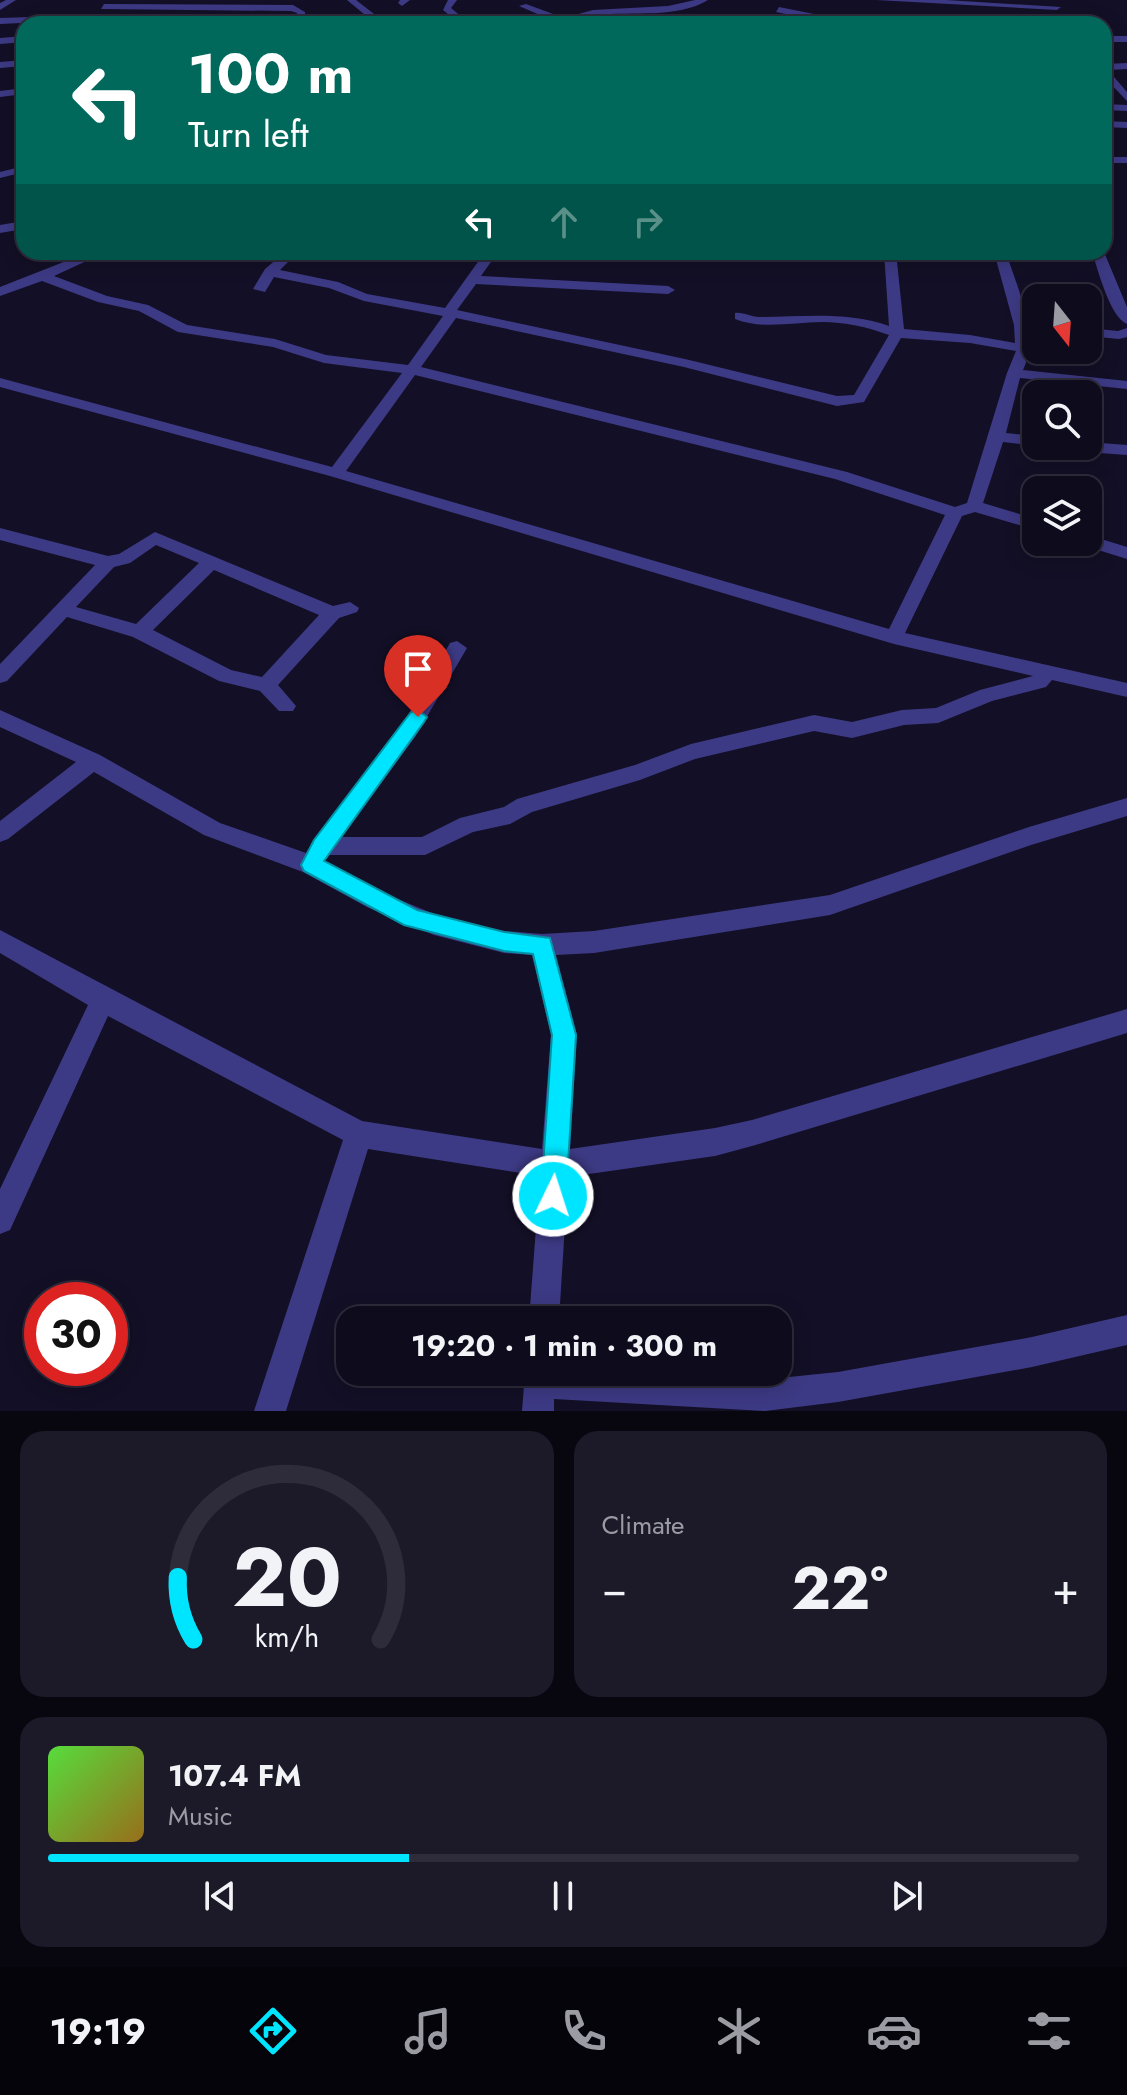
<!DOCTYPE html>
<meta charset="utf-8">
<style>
:root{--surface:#0e0b1c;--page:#1c1929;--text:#f1f3f6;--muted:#9b9ba3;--line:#2e2b3b;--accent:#00e5ff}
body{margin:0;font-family:Jost,sans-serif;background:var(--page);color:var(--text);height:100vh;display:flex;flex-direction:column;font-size:30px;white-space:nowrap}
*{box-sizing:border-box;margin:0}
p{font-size:26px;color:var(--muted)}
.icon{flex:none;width:44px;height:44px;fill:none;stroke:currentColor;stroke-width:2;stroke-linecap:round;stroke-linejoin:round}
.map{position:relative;height:1411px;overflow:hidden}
.panel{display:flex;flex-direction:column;gap:20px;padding:20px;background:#08060f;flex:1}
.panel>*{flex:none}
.top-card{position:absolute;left:16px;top:16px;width:1096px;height:244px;border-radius:24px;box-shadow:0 4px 20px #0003,0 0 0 2px var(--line);background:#00695c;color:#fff;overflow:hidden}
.needle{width:52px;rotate:163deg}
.controls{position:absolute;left:1022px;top:284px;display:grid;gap:16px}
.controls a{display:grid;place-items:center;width:80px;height:80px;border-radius:16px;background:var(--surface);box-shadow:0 4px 20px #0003,0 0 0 2px var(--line);font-size:40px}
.speed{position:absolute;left:24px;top:1282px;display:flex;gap:16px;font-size:40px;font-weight:700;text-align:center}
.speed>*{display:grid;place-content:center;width:104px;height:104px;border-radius:50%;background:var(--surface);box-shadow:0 4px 20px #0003,0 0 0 2px var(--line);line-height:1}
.speed .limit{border:12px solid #d22;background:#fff;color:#111}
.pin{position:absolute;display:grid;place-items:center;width:68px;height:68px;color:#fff;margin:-82px -34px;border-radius:50% 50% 50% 0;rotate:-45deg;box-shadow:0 0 8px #0007}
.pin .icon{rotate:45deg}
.me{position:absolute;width:88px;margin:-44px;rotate:4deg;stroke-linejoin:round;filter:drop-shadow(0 0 6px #0008)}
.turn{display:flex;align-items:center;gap:28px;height:168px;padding:0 40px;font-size:36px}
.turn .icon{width:104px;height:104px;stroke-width:2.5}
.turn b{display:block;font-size:56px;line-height:68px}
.lanes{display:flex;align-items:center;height:76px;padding:0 40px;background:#0003;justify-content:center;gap:40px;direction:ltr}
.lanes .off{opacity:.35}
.big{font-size:60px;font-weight:700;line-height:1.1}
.panel .card{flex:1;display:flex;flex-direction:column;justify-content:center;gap:12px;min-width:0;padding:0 28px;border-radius:24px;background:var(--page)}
.panel .dial{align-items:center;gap:0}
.dial svg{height:208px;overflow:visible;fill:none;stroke:var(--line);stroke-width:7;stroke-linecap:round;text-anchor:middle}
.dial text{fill:var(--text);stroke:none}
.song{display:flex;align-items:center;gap:24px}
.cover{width:96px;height:96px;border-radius:12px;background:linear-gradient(135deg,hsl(110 70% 55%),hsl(40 70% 35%))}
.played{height:8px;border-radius:4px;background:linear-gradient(90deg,var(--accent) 35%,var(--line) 35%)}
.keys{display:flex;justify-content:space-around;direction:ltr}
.heat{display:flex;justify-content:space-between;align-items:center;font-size:44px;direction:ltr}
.panel .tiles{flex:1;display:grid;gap:20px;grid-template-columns:1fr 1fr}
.card:last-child{grid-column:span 2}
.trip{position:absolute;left:336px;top:1306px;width:456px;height:80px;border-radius:24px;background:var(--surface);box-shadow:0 4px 20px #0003,0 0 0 2px var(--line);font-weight:700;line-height:80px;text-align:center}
.tabs{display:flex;height:128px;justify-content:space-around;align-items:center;background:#06040b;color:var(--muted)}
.tabs .icon{width:56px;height:56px}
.tabs .on{color:var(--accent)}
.tabs b{font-size:36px;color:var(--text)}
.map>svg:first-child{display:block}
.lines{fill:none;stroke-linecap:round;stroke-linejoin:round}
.minor{fill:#3d3a85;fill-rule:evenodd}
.route{fill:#00e5ff;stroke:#0095a6;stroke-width:2}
</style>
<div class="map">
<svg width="1127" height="1411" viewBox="0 0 1127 1411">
<rect width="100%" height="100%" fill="#130f26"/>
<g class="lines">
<path class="minor" d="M6 0H16L0 10V3Z
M347 0H356L387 24H376Z
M400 0H410L402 6 398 3Z
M448 0H457L451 8 470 24H460L443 10Z
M695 0H708C677 19 632 11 596 15 581 17 569 24 553 24L556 22 519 6 526 4 564 18 593 10 668 6Z
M876 0H946L1061 7 1057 10Z
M104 4 293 5 305 12 306 24H296L297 13 291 11 101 9Z
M779 7 819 15 908 24 819 21 776 12Z
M61 16 64 21 0 24V18Z
M24 36V42L0 44V38Z
M1104 36H1127V42H1104Z
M24 60V66L0 68V62Z
M1127 63V69L1108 70 1127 92V101L1104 77V64Z
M24 88V94L0 97V91Z
M1104 104 1127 105V111L1104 110Z
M1104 121 1127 122V128L1104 127Z
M1104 157H1127V163H1104Z
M24 166V172L0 178V172Z
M24 221V229L0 233V225Z
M89 252H106L54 276 107 296 148 305 187 325 275 339 326 355 408 365 443 316 364 301 329 288 274 277 265 292 253 289 265 269 285 252H298L280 270 338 282 367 294 445 308 480 259 455 252H498L481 276 668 286 675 290 668 294 476 284 457 310 685 359 837 396 854 395 889 335C867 327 845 322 822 322 793 322 763 330 735 319V313C744 312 750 317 759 317 804 317 846 311 889 326L884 252H896L904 329 970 335 1015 343 1014 325 994 252H1006C1017 288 1040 334 1023 370L1127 381V389L1020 378 1006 433 1036 436V446L1003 442 983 503 1036 519V530L975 512 962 516 905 633 1127 683V697L1052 680 1046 687 992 701 938 723 904 725 852 738 814 731 695 759 640 780 532 812 510 824 473 832 425 855H327L324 861 383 893 444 918 504 931 542 934 594 931 830 895 1029 827 1127 798V816L1031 845 830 915 594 953 556 955 577 1035 570 1149 715 1128 752 1120 1127 1009V1033L752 1146 715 1156 568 1177 559 1320H529L540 1176 368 1149 286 1411H254L343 1140 108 1016 10 1230 0 1234V1189L88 1005 0 953V930L362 1121 542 1149 551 1035 532 955 504 953 434 935 367 907 303 872 204 835 94 772 8 839 0 842V821L76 762 0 727V710L100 755 220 823 306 853 401 727 450 643 457 641 467 648 415 737 341 837H422L460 818 504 807 517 799 635 765 691 744 814 715 852 722 902 710 936 708 980 690 1033 676 894 644 330 476 0 387V378L332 467 402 373 324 363 273 347 178 332 139 311 98 302 42 281 0 296V287ZM456 318 684 367 837 406 864 402 901 338 970 343 1016 351 1007 373 967 503 955 507 847 472 421 367ZM415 375 835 479 945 515 889 629 346 471Z
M1092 252H1104L1127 307V324C1110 317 1098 270 1092 252Z
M1088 328 1118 331 1127 328V337L1119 339 1088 336Z
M1088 442 1127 445V455L1072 451 1064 446H1088Z
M0 528 108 556 119 554 155 532 333 606 350 602 359 608 357 612 339 618 278 685 296 706 293 711H279L260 691 219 681 133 637 67 617 7 681 0 683V664L95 565 0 540ZM156 545 199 563 136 624 76 607 114 567 130 563ZM214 570 319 615 262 677 231 670 153 630Z
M1088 535 1127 547V559L1082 545 1080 542H1088Z
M1127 1315V1345L1032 1367 838 1402 765 1411 554 1399V1411H522L525 1372H615L760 1380 838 1372 1032 1337Z"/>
</g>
<path class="route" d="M418 710 427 717 424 722 324 861 417 910 504 932 550 938 576 1035 566 1196 562 1205 553 1208 544 1205 541 1196 552 1035 533 954 504 951 404 925 304 871 301 865 314 840 411 712Z"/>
</svg>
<div class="controls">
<a><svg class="needle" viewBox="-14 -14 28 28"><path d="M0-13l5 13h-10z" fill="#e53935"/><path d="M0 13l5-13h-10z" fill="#9b9ba3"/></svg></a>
<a><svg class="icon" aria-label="search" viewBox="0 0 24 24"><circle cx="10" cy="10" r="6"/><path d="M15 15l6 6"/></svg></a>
<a><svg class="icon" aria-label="layers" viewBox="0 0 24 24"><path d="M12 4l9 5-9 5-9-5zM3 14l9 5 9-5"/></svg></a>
</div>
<div class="speed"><div class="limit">30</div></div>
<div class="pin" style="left:418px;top:717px;background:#d93025"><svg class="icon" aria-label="arrive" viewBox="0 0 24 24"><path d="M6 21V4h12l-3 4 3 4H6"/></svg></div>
<svg class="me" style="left:553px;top:1196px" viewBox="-20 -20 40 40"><circle r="17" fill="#00e5ff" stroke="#fff" stroke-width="3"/><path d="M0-11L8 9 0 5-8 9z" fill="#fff"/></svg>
<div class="trip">19:20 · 1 min · 300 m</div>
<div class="top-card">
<div class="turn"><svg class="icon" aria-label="left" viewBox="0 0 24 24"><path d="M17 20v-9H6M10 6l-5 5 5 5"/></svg><div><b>100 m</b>Turn left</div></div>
<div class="lanes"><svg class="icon" aria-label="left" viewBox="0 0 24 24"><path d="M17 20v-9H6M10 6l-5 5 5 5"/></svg><svg class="icon off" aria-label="ahead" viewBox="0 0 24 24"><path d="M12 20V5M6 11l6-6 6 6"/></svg><svg class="icon off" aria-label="right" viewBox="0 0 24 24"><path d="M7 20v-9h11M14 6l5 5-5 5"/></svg></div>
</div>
</div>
<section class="panel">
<div class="tiles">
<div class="card dial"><svg viewBox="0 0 100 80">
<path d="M14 69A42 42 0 1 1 86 69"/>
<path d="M14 69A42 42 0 0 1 8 45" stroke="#00e5ff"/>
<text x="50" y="56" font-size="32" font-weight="700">20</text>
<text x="50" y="72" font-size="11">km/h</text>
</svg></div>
<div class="card"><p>Climate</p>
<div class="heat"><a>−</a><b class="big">22°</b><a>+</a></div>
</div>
<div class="card">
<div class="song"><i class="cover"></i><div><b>107.4 FM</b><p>Music</p></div></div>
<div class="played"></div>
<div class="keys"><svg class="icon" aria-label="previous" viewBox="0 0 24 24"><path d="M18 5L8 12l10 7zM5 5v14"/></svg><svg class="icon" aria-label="pause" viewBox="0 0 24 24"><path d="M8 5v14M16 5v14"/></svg><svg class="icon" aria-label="next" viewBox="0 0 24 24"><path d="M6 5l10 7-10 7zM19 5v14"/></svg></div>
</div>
</div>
</section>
<nav class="tabs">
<b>19:19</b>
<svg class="icon on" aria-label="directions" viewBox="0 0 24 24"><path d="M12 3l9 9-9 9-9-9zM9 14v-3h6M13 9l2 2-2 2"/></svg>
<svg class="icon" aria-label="music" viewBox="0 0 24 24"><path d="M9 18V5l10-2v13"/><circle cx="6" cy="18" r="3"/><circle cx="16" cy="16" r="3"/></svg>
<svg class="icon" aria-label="phone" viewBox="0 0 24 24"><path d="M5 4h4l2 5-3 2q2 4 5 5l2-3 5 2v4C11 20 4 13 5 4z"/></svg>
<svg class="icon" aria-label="climate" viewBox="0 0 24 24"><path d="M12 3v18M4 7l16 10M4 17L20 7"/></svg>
<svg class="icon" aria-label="car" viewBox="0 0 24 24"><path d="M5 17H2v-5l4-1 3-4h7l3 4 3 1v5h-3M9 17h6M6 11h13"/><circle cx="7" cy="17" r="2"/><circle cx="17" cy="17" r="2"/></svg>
<svg class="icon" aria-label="filters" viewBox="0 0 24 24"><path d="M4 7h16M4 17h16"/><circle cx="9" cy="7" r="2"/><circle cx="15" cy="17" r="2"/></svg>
</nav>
